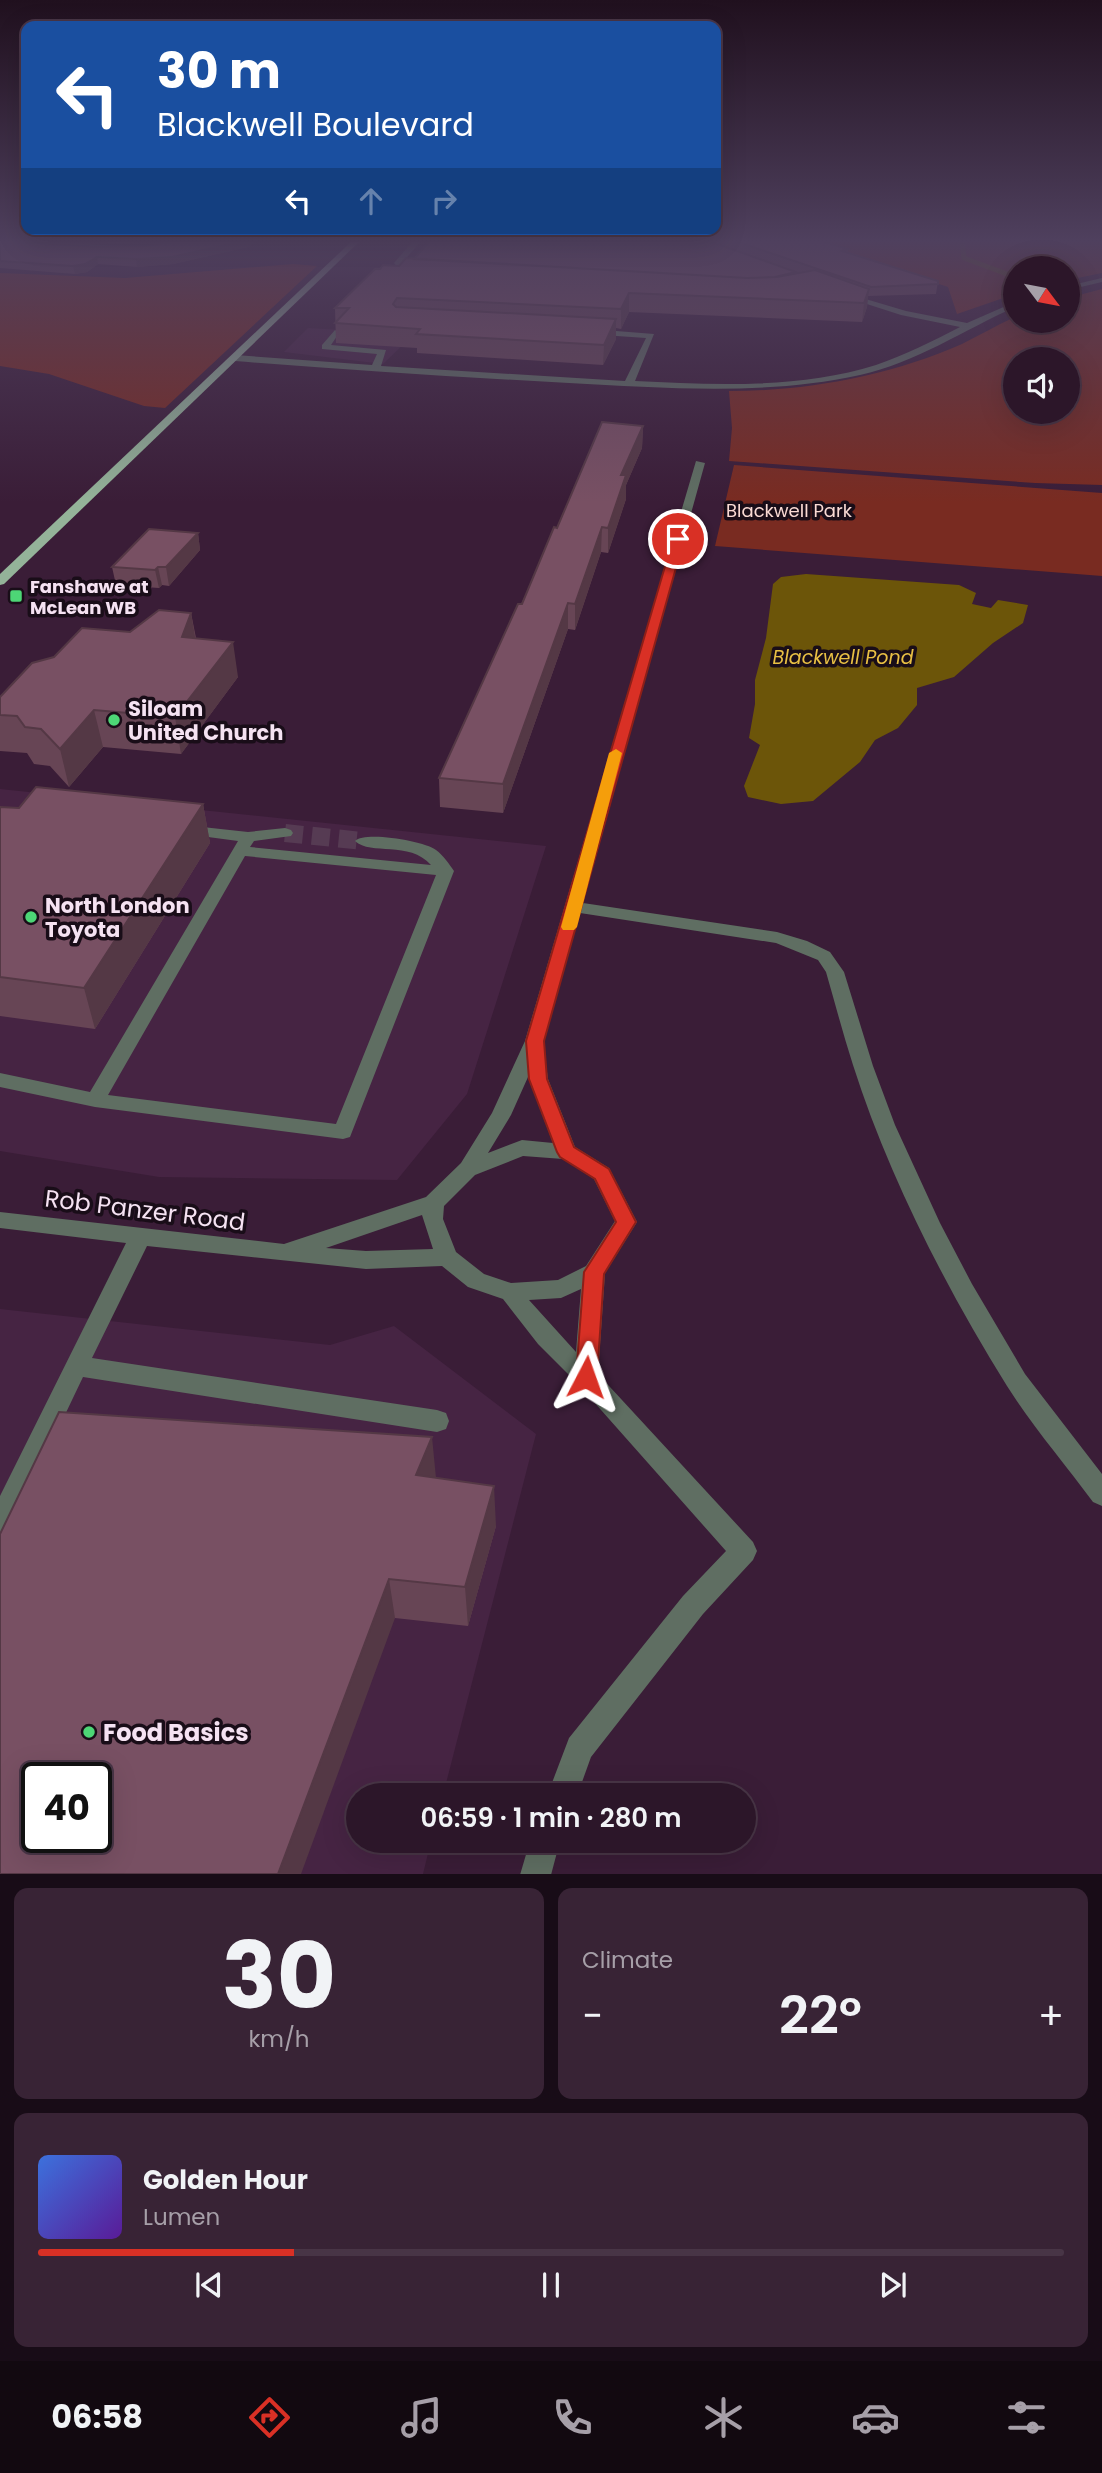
<!DOCTYPE html>
<meta charset="utf-8">
<style>
:root{--surface:#2c1629;--page:#382335;--text:#f1f3f6;--muted:#a69fa8;--line:#483546;--accent:#d93025}
body{margin:0;font-family:Poppins,sans-serif;background:var(--page);color:var(--text);height:100vh;display:flex;flex-direction:column;font-size:26px;white-space:nowrap}
*{box-sizing:border-box;margin:0}
p{font-size:23px;color:var(--muted)}
.icon{flex:none;width:38px;height:38px;fill:none;stroke:currentColor;stroke-width:2;stroke-linecap:round;stroke-linejoin:round}
.map{position:relative;height:1874px;overflow:hidden}
.panel{display:flex;flex-direction:column;gap:14px;padding:14px;background:#180c17;flex:1}
.panel>*{flex:none}
.banner{position:absolute;left:21px;top:21px;width:700px;height:214px;border-radius:14px;box-shadow:0 7px 28px #0002,0 0 0 2px var(--line);background:#1a4fa0;color:#fff;overflow:hidden}
.needle{width:46px;rotate:122deg}
.controls{position:absolute;left:1003px;top:256px;display:grid;gap:14px}
.controls a{display:grid;place-items:center;width:77px;height:77px;border-radius:50%;background:var(--surface);box-shadow:0 7px 28px #0002,0 0 0 2px var(--line);font-size:35px}
.speed{position:absolute;left:21px;top:1762px;display:flex;gap:14px;font-size:35px;font-weight:700;text-align:center}
.speed>*{display:grid;place-content:center;width:91px;height:91px;border-radius:50%;background:var(--surface);box-shadow:0 7px 28px #0002,0 0 0 2px var(--line);line-height:1}
.speed .limit{border:4px solid #111;border-radius:10px;background:#fff;color:#111}
.pin{position:absolute;display:grid;place-items:center;width:60px;height:60px;color:#fff;margin:-30px;border:4px solid #fff;border-radius:50%;box-shadow:0 2px 7px #0007}
.me{position:absolute;width:77px;margin:-38px;rotate:4deg;stroke-linejoin:round;filter:drop-shadow(0 0 5px #0008)}
.turn{display:flex;align-items:center;gap:24px;height:147px;padding:0 21px;font-size:32px}
.turn .icon{width:91px;height:91px;stroke-width:2.5}
.turn b{display:block;font-size:49px;line-height:60px}
.lanes{display:flex;align-items:center;height:66px;padding:0 21px;background:#0003;justify-content:center;gap:35px;direction:ltr}
.lanes .off{opacity:.35}
.big{font-size:52px;font-weight:600;line-height:1.1}
.panel .widget{flex:1;display:flex;flex-direction:column;justify-content:center;gap:10px;min-width:0;padding:0 24px;border-radius:14px;background:var(--page)}
.panel .dial{align-items:center;gap:0}
.dial b{font-size:91px;line-height:1}
.song{display:flex;align-items:center;gap:21px}
.cover{width:84px;height:84px;border-radius:10px;background:linear-gradient(135deg,hsl(220 70% 55%),hsl(270 70% 35%))}
.played{height:7px;border-radius:4px;background:linear-gradient(90deg,var(--accent) 25%,var(--line) 25%)}
.keys{display:flex;justify-content:space-around;direction:ltr}
.heat{display:flex;justify-content:space-between;align-items:center;font-size:38px;direction:ltr}
.panel .tiles{flex:1;display:grid;gap:14px;grid-template-columns:1fr 1fr}
.widget:last-child{grid-column:span 2}
.trip{position:absolute;left:346px;top:1783px;width:410px;height:70px;border-radius:35px;background:var(--surface);box-shadow:0 7px 28px #0002,0 0 0 2px var(--line);font-weight:600;line-height:70px;text-align:center}
.tab-bar{display:flex;height:112px;justify-content:space-around;align-items:center;background:#120910;color:var(--muted)}
.tab-bar .icon{width:49px;height:49px}
.tab-bar .current{color:var(--accent)}
.tab-bar b{font-size:32px;color:var(--text)}
.map>svg:first-child{display:block}
.built{fill:#462443;fill-rule:evenodd}
.green{fill:#792b21;fill-rule:evenodd}
.water{fill:#6c5509}
.lines{fill:none;stroke-linecap:round;stroke-linejoin:round}
.stream{stroke:#6c5509;stroke-width:5}
.minor-tunnel{stroke:#563b53;stroke-width:18;stroke-dasharray:18 9;stroke-linecap:butt}
.minor{fill:#5f6e62;fill-rule:evenodd}
.major{fill:#94b399;fill-rule:evenodd}
.wall{fill:#674555;fill-rule:evenodd}
.shaded-wall{fill:#543845}
.building{fill:#785063;stroke:#543845;stroke-width:2;fill-rule:evenodd}
.route{fill:#d93025;stroke:#8d1f18;stroke-width:2}
.slow{fill:#f59e0b}
.poi-dot{fill:#4dd676;stroke:#190d18;stroke-width:2.5}
.labels{text-anchor:middle;dominant-baseline:central;stroke-width:7;stroke-linejoin:round;paint-order:stroke}
.far-park-label{font-size:18px;fill:#fadad4;stroke:#190d18}
.far-poi-label{font-size:18px;font-weight:bold;fill:#f5e2f2;stroke:#190d18;text-anchor:start}
.far-water-label{font-size:19px;font-style:italic;fill:#e9c044;stroke:#190d18}
.poi-label{font-size:21px;font-weight:bold;fill:#f5e2f2;stroke:#190d18;text-anchor:start}
.near-street-label{font-size:24px;fill:#f5e2f2;stroke:#190d18}
.near-poi-label{font-size:24px;font-weight:bold;fill:#f5e2f2;stroke:#190d18;text-anchor:start}
</style>
<div class="map">
<svg width="1102" height="1875" viewBox="0 0 1102 1875">
<rect width="100%" height="100%" fill="#3a1d37"/>
<path class="built" d="M308 328 414 334 383 364 284 352Z
M0 789 546 846 467 1094 397 1180 159 1177 0 1151Z
M0 1309 330 1345 394 1326 536 1434 443 1795 359 1796V1841H431L423 1874 0 1875ZM37 1778H96V1838H37Z"/>
<path class="green" d="M807 240H1102V273L1068 280V268H1015V294L957 314 948 287Z
M293 264 317 266 165 408 144 406 49 374 0 366V273L125 278Z
M1102 289V485L1035 483 729 461 732 428 729 391C808 391 889 376 962 344 980 335 997 325 1015 317V320H1068V298ZM1015 359H1068V411H1015Z
M734 465 1102 493V576L715 546Z"/>
<path class="water" d="M806 574 959 585 976 593 972 604 991 608 998 600 1028 605 1023 623 993 643 954 677 917 688V705L898 728 875 740 860 762 813 801 781 804 748 797 744 786 760 745 749 738 755 704V680L766 638 773 584 781 577Z"/>
<g class="lines">
<path class="stream" d="M962 240 964 258 1015 277"/>
<path class="minor-tunnel" d="M285 833 363 841"/>
<path class="minor" d="M414 240H422L402 263 406 267 423 272 420 276 400 271 394 263Z
M62 243 125 246 129 248 125 250 59 247Z
M1102 278V282L1068 290V286Z
M842 292 906 311 967 323 1015 302V307C964 330 915 363 860 375 764 396 666 388 569 383 457 377 346 370 235 361L230 358 235 355 372 365 377 354 322 349V345L335 330 339 333 331 345 386 350 381 366 625 381 646 338 588 334 591 329 654 334 635 381C714 385 800 389 876 365 905 355 933 341 960 327L901 315 842 296Z
M696 461 705 463 583 903 777 932 807 941 830 952 844 972 873 1066 895 1125 940 1223 972 1284 1025 1374 1102 1474V1506L1093 1502C1065 1464 1033 1427 1007 1386 946 1288 888 1175 853 1065 843 1034 835 1003 826 972L818 960 776 943 580 913 543 1043 548 1079 575 1147 609 1168 637 1222 605 1273 598 1374 753 1542 757 1551 753 1560 703 1614 591 1757 577 1796H547L569 1738 683 1596 726 1551 578 1384 538 1344 503 1299 468 1287 442 1266 366 1269 147 1246 92 1358 437 1410 446 1413 449 1421 446 1429 437 1432 83 1377 9 1532 0 1535V1496L126 1243 0 1228V1212L284 1244 426 1197 461 1163 492 1113 525 1041ZM528 1077 553 1143 522 1140 488 1153 511 1115ZM523 1156 563 1159 594 1179 615 1221 586 1266 558 1280 511 1283 484 1274 456 1252 443 1219 444 1206 475 1175ZM422 1215 433 1249 366 1251 326 1248ZM581 1289 576 1352 529 1300 561 1298Z
M184 825 248 832 285 828 291 830 293 833 291 836 254 841 250 847 431 865C409 840 371 856 355 841 365 831 424 841 436 850 443 855 449 864 454 871L350 1137 343 1139 95 1107 0 1087V1073L90 1092 238 841 178 833 176 830ZM245 856 436 875 336 1124 108 1095Z
M530 1841H560L551 1875H520Z"/>
<path class="major" d="M353 240H361L4 584 0 585V574Z"/>
</g>
<path class="wall" d="M0 240 94 247 147 246 169 242 173 240H257L248 247 173 264 137 267 98 264 87 272 75 274 0 268Z
M52 240H159L121 243Z
M431 240H818L848 249V252L938 281 936 294 868 296 867 307 862 322 629 312 621 329 616 328V339L603 365 417 353V348L336 343 335 308 380 269 399 266 414 259ZM710 242 800 273H796Z
M643 426 642 448 626 485V499L608 553 601 552 575 630 568 629 503 813 440 807 439 778 557 528Z
M198 533 200 550 169 586 162 585 159 588 116 585 112 567Z
M191 613 196 638 238 677 181 754 103 747 69 787 50 766 34 764 27 753 0 751V697L54 657Z
M203 804 210 843 95 1029 0 1016V807L19 808Z
M436 1478 496 1526 468 1626 395 1618 0 1874Z"/>
<path class="shaded-wall" d="M120 240H159L121 243Z
M247 240H257L248 247 173 264 137 267 136 259Z
M97 257 98 264 87 272 75 274 73 266Z
M869 289 867 307 862 322 864 303Z
M629 293V312L621 329V309Z
M616 319V339L603 365 604 345Z
M643 426 642 448 626 485V499L608 553V528L621 475Z
M602 527 601 552 575 630V604Z
M198 533 200 550 169 586 166 567Z
M158 567 162 585 159 588 155 570Z
M568 603V629L503 813V784Z
M191 613 197 648 182 637Z
M233 642 238 677 181 754 175 717Z
M94 710 103 747 69 787 60 749Z
M203 804 210 843 95 1029 84 988Z
M432 1437 436 1478 416 1475Z
M494 1486 496 1526 468 1626 465 1587Z
M389 1579 395 1618 301 1874H278Z"/>
<path class="building" d="M0 240 94 247 147 246 169 242 173 240H247L172 257 136 259 97 257 85 264 73 266 0 261Z
M431 240H706L796 272 775 277 747 278 414 259Z
M732 240H818L848 249 842 251 938 281V284L871 287Z
M406 258 747 278 777 277 815 270 869 289 864 303 629 293 621 309 397 298 393 304 396 307 616 319 604 345 416 334 420 329 335 323 349 308H335L375 269H380L383 265 399 266Z
M602 422 643 426 621 475H626L608 528 602 527 575 604 568 603 503 784 439 778 518 604H522L554 527 557 528Z
M149 529 198 533 166 567H158L155 570 112 567Z
M159 610 191 613 182 637 233 642 175 717 94 710 60 749 41 729 25 727 17 716 0 715V697L32 663 54 657 82 628 130 632Z
M36 787 203 804 84 988 0 977V807L19 808Z
M59 1412 432 1437 416 1475 494 1486 465 1587 389 1579 278 1874H0V1534ZM37 1778H96V1838H37Z"/>
<linearGradient id="sky" x2="0" y2="1"><stop stop-color="#20101e"/><stop offset="0.48" stop-color="#4f405e"/><stop offset="1" stop-color="#4f405e" stop-opacity="0"/></linearGradient>
<rect width="1102" height="502" fill="url(#sky)"/>
<path class="route" d="M678 535 684 539 544 1041 547 1079 574 1147 609 1169 636 1222 604 1274 597 1377 594 1384 586 1386 579 1384 576 1377 584 1272 616 1222 595 1179 560 1157 557 1152 529 1079 526 1041 673 539Z"/>
<path class="slow" d="M616 749 622 753 577 927 574 930H563L561 927 609 753Z"/>
<g class="poi-dot">
<rect x="9" y="589" width="14" height="14" rx="3.5"/>
<circle cx="114" cy="720" r="7"/>
<circle cx="31" cy="917" r="7"/>
<circle cx="89" cy="1732" r="7"/>
</g>
<g class="labels">
<g class="far-park-label">
<text x="789" y="510">Blackwell Park</text>
</g>
<g class="far-poi-label">
<text x="30" y="586">Fanshawe at<tspan x="30" dy="21">McLean WB</tspan></text>
</g>
<g class="far-water-label">
<text x="843" y="657">Blackwell Pond</text>
</g>
<g class="poi-label">
<text x="128" y="708">Siloam<tspan x="128" dy="24">United Church</tspan></text>
<text x="45" y="905">North London<tspan x="45" dy="24">Toyota</tspan></text>
</g>
<g class="near-street-label">
<text transform="translate(145 1210) rotate(7)">Rob Panzer Road</text>
</g>
<g class="near-poi-label">
<text x="103" y="1732">Food Basics</text>
</g>
</g>
</svg>
<div class="controls">
<a><svg class="needle" viewBox="-14 -14 28 28"><path d="M0-13l5 13h-10z" fill="#e53935"/><path d="M0 13l5-13h-10z" fill="#a69fa8"/></svg></a>
<a><svg class="icon" aria-label="sound" viewBox="0 0 24 24"><path d="M4 9h4l5-4v14l-5-4H4zM17 9q2 3 0 6"/></svg></a>
</div>
<div class="speed"><div class="limit">40</div></div>
<div class="pin" style="left:678px;top:539px;background:#d93025"><svg class="icon" aria-label="arrive" viewBox="0 0 24 24"><path d="M6 21V4h12l-3 4 3 4H6"/></svg></div>
<svg class="me" style="left:586px;top:1377px" viewBox="-20 -20 40 40"><path d="M0-17L14 15 0 8-14 15z" fill="#d93025" stroke="#fff" stroke-width="4"/></svg>
<div class="trip">06:59 · 1 min · 280 m</div>
<div class="banner">
<div class="turn"><svg class="icon" aria-label="left" viewBox="0 0 24 24"><path d="M17 20v-9H6M10 6l-5 5 5 5"/></svg><div><b>30 m</b>Blackwell Boulevard</div></div>
<div class="lanes"><svg class="icon" aria-label="left" viewBox="0 0 24 24"><path d="M17 20v-9H6M10 6l-5 5 5 5"/></svg><svg class="icon off" aria-label="ahead" viewBox="0 0 24 24"><path d="M12 20V5M6 11l6-6 6 6"/></svg><svg class="icon off" aria-label="right" viewBox="0 0 24 24"><path d="M7 20v-9h11M14 6l5 5-5 5"/></svg></div>
</div>
</div>
<section class="panel">
<div class="tiles">
<div class="widget dial"><b>30</b><p>km/h</p></div>
<div class="widget"><p>Climate</p>
<div class="heat"><a>−</a><b class="big">22°</b><a>+</a></div>
</div>
<div class="widget">
<div class="song"><i class="cover"></i><div><b>Golden Hour</b><p>Lumen</p></div></div>
<div class="played"></div>
<div class="keys"><svg class="icon" aria-label="previous" viewBox="0 0 24 24"><path d="M18 5L8 12l10 7zM5 5v14"/></svg><svg class="icon" aria-label="pause" viewBox="0 0 24 24"><path d="M8 5v14M16 5v14"/></svg><svg class="icon" aria-label="next" viewBox="0 0 24 24"><path d="M6 5l10 7-10 7zM19 5v14"/></svg></div>
</div>
</div>
</section>
<nav class="tab-bar">
<b>06:58</b>
<svg class="icon current" aria-label="directions" viewBox="0 0 24 24"><path d="M12 3l9 9-9 9-9-9zM9 14v-3h6M13 9l2 2-2 2"/></svg>
<svg class="icon" aria-label="music" viewBox="0 0 24 24"><path d="M9 18V5l10-2v13"/><circle cx="6" cy="18" r="3"/><circle cx="16" cy="16" r="3"/></svg>
<svg class="icon" aria-label="phone" viewBox="0 0 24 24"><path d="M5 4h4l2 5-3 2q2 4 5 5l2-3 5 2v4C11 20 4 13 5 4z"/></svg>
<svg class="icon" aria-label="climate" viewBox="0 0 24 24"><path d="M12 3v18M4 7l16 10M4 17L20 7"/></svg>
<svg class="icon" aria-label="car" viewBox="0 0 24 24"><path d="M5 17H2v-5l4-1 3-4h7l3 4 3 1v5h-3M9 17h6M6 11h13"/><circle cx="7" cy="17" r="2"/><circle cx="17" cy="17" r="2"/></svg>
<svg class="icon" aria-label="filters" viewBox="0 0 24 24"><path d="M4 7h16M4 17h16"/><circle cx="9" cy="7" r="2"/><circle cx="15" cy="17" r="2"/></svg>
</nav>
